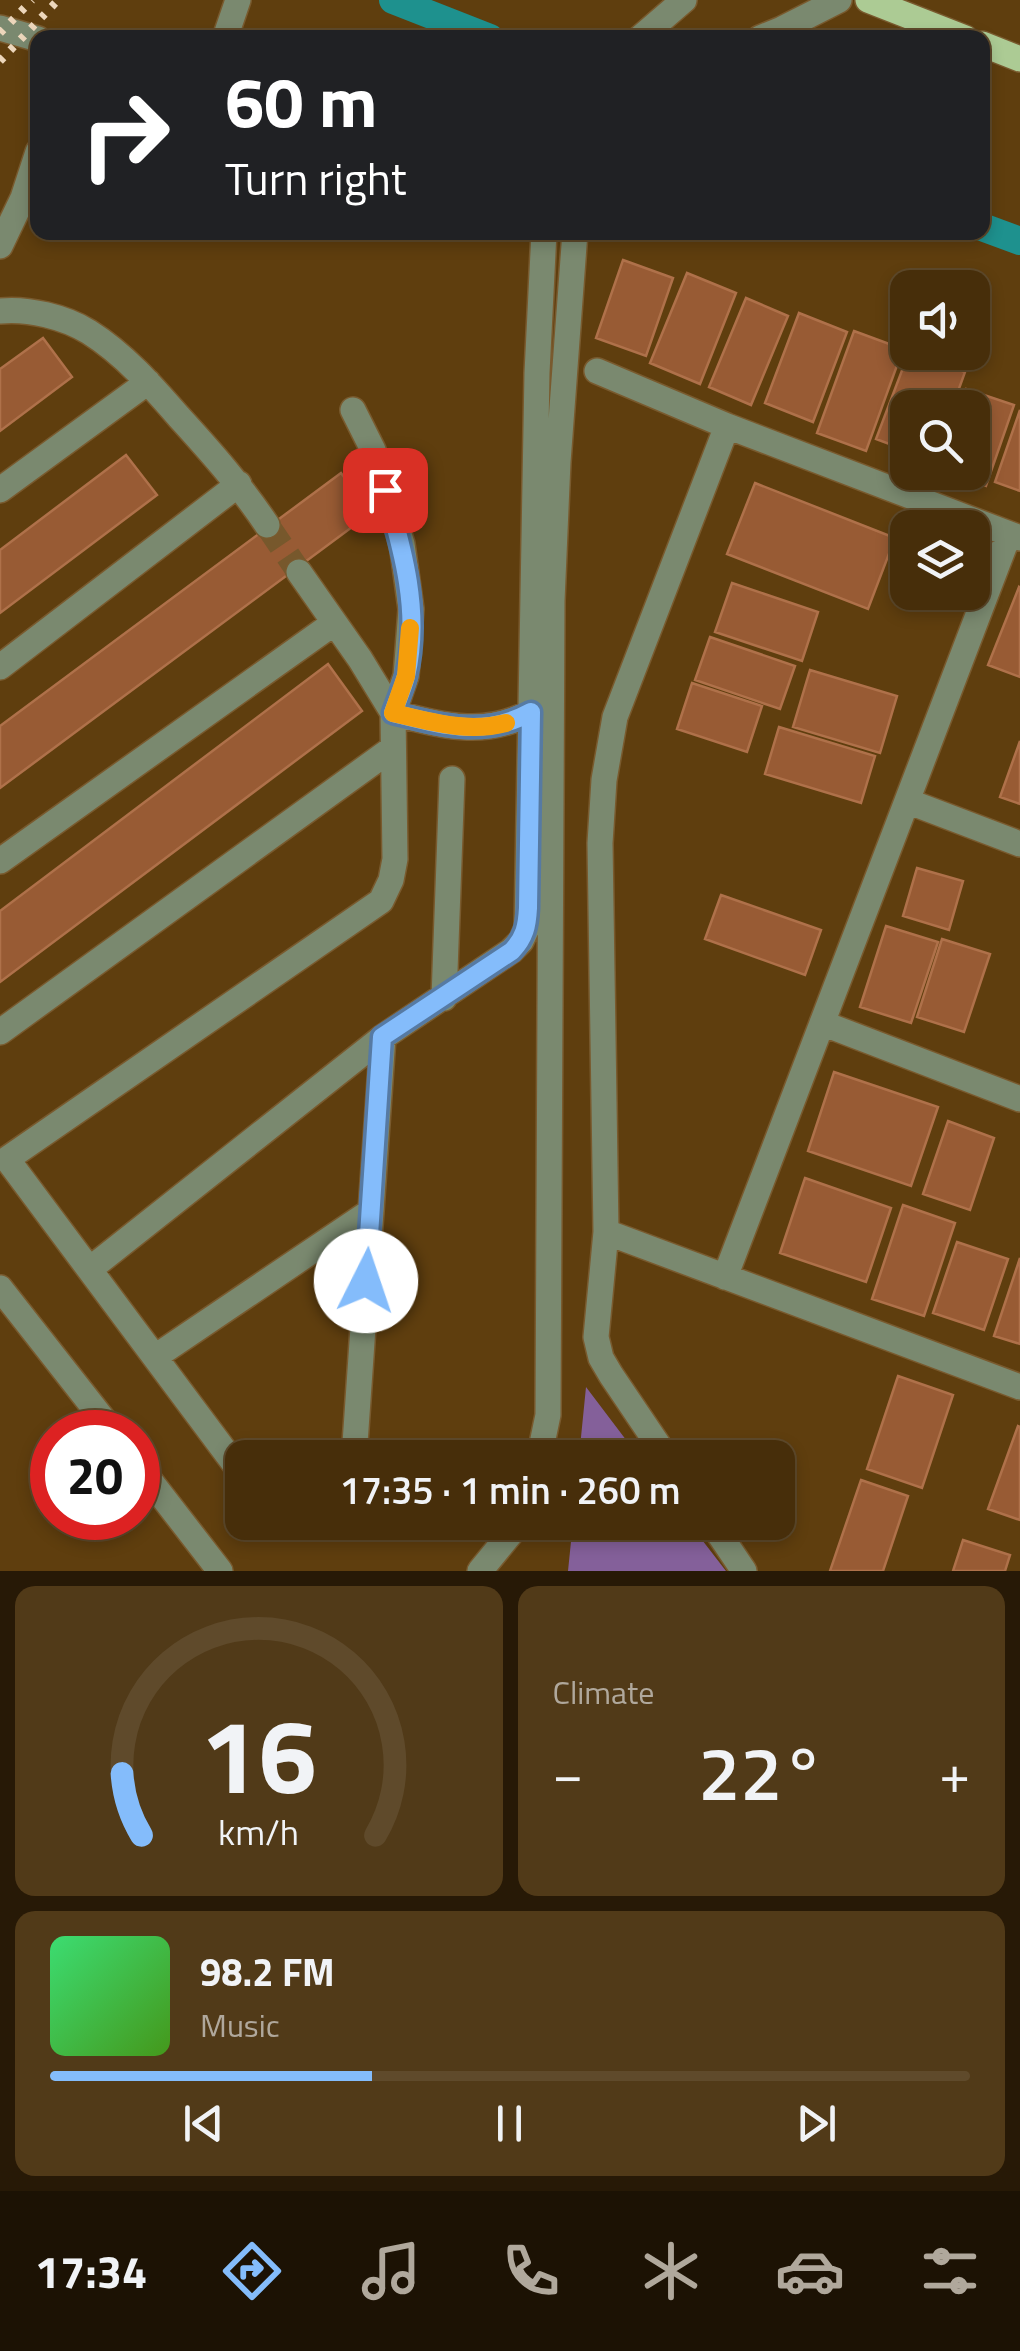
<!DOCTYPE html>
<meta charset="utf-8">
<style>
:root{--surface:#472e0a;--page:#513a18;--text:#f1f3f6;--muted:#b0a89c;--line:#5f4a2b;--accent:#84bcfb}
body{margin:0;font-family:"Titillium Web",sans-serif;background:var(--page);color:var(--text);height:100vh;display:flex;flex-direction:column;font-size:38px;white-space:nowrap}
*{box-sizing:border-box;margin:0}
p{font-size:32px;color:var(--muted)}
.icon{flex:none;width:55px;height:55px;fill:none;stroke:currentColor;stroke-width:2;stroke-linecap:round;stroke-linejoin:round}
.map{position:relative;height:1571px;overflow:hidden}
.panel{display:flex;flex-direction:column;gap:15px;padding:15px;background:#271906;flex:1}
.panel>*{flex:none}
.hud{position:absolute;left:30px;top:30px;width:960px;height:210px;border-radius:20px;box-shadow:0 5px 15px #0003,0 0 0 2px var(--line);background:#202124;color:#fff;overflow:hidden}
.controls{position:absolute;left:890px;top:270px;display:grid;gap:20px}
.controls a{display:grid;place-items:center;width:100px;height:100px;border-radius:20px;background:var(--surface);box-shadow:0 5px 15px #0003,0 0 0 2px var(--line);font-size:50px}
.speed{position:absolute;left:30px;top:1410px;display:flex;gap:20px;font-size:50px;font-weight:700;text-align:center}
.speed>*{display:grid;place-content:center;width:130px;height:130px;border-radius:50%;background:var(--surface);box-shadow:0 5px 15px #0003,0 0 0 2px var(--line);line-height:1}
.speed .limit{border:15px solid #d22;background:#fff;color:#111}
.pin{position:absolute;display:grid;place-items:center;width:85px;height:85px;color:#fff;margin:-42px;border-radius:20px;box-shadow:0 5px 15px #0006}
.me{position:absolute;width:110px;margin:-55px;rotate:4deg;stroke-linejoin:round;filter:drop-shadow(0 0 8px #0008)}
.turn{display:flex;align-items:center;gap:35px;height:210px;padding:0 30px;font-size:45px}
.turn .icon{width:130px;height:130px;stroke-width:2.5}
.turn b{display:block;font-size:70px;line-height:85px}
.big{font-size:75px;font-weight:600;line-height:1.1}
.panel .tile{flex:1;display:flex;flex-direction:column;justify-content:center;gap:15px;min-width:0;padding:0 35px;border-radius:20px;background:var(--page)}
.panel .dial{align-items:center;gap:0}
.dial svg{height:260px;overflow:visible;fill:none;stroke:var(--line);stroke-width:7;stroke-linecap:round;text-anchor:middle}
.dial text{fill:var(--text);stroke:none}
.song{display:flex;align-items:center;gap:30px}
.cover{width:120px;height:120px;border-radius:15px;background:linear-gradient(135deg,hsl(140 70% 55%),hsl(100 70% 35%))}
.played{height:10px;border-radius:5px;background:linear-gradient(90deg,var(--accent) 35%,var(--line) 35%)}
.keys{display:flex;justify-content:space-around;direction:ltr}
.heat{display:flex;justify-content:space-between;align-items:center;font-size:55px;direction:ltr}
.panel .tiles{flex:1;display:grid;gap:15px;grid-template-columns:1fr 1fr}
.tile:last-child{grid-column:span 2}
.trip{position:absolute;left:225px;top:1440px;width:570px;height:100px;border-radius:20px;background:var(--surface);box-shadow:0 5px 15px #0003,0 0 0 2px var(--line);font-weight:600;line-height:100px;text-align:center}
.dock{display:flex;height:160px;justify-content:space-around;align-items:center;background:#1c1204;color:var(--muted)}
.dock .icon{width:70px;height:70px}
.dock .current{color:var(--accent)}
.dock b{font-size:45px;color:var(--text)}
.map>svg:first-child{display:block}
.forest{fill:#84609a}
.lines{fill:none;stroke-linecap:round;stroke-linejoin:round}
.canal{stroke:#1e918e;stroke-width:28}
.building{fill:#985b34;stroke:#af714a;stroke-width:2.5}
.minor-tunnel{stroke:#77582c;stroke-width:25;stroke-dasharray:25 12;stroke-linecap:butt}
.minor-casing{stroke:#795a2e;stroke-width:28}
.major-casing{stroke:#795a2e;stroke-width:28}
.minor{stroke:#7a896f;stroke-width:25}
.major{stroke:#accb94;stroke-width:25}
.rail{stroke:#ecd6bb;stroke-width:8;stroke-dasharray:5 10;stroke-linecap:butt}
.route-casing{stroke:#567aa3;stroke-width:25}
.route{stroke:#84bcfb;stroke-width:18}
.slow{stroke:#f59e0b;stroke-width:18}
</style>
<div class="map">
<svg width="1020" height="1571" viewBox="0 0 1020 1571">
<rect width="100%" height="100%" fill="#5f3e0e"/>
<path class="forest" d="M586 1387 639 1457H579Z
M573 1522 689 1523 726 1571H568Z"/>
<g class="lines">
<path class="canal" d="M393 0 490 38
M982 227 1020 241"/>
</g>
<path class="building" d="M623 260 673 278 646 356 596 338Z
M687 273 736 293 700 384 650 363Z
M746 298 788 316 751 405 709 387Z
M799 313 847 332 813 422 765 403Z
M854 331 903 349 866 451 817 433Z
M43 338 72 377 0 431V369Z
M909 352 965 372 952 408H908V451L876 439Z
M966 389 1014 405 986 486 948 472H972V408H959Z
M1020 410V491L995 482Z
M126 455 157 495 0 613V550Z
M341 473 371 513 0 788V726Z
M755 483 895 538 868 609 727 554Z
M732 583 818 612 802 661 715 632Z
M1019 587 1020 588V677L988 665Z
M710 637 795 666 780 709 695 680Z
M328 664 362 711 0 982V911Z
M810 670 897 696 880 753 793 727Z
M692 683 762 706 747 752 677 729Z
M779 727 875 756 861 803 765 774Z
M1020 741V804L1000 797Z
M917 868 963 881 949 930 903 916Z
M721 895 821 930 805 975 705 939Z
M886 926 938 942 911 1023 860 1007Z
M942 939 990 954 964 1032 917 1017Z
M834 1072 938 1107 911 1186 808 1151Z
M948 1121 994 1138 970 1210 923 1194Z
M805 1178 891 1208 866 1282 780 1253Z
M903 1205 955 1223 924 1316 872 1299Z
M957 1242 1008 1259 984 1330 933 1313Z
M1020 1258V1344L994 1336Z
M898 1376 953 1395 922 1488 867 1469Z
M1018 1426 1020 1427V1520L988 1509Z
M861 1480 908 1496 883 1571H830Z
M963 1540 1010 1555 1005 1571H953Z"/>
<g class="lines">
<path class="minor-tunnel" d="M267 525 299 572"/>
<defs>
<path id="minor" d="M0 28 38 39
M225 38 238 0
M640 38 684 0
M760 38 782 29 839 0
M0 246 23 198 38 152
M0 311C28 308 65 317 89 332 124 354 152 386 179 417 211 452 241 486 267 525
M597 371 727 426 1020 538
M0 490 148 382
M299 572 360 659 393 713C442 725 484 738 531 712
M0 667 239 484
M907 801 1020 844
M0 861 334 623
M444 998 452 779
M822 1023 1020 1099
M0 1032 393 748
M606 1232 1020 1387
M90 1269 383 1037 511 951 521 941 527 928 537 373 544 232
M725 1277 1009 534
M0 1288 113 1432
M155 1357 371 1211
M354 1458 383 1037
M539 1458 548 1415 552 601 558 462 575 232
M667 1458 611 1375 601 1358 596 1337 606 1232 600 843 604 780 615 717 727 426
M138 1465 220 1571
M242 1474 7 1159 381 901 391 880 395 859 393 713 406 676 411 609 402 544 373 450 353 410
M291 1522 296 1526 303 1522
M711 1522 744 1571
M480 1571 520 1522"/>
<path id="major" d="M868 0 965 38
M982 44 1020 59"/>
</defs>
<use href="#minor" class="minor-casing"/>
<use href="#major" class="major-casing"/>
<use href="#minor" class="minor"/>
<use href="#major" class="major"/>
<path class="rail" d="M0 33 32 0
M0 61 58 0"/>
</g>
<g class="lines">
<defs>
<path id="route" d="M366 1281 382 1037 512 951C525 937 527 926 528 908L531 712C484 738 442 725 393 713 397 701 403 688 406 676 421 614 403 549 385 490"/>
</defs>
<use href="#route" class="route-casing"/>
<use href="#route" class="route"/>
<path class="slow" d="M410 628 406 676 393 713C431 722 468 733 506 723"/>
</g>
</svg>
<div class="controls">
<a><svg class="icon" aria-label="sound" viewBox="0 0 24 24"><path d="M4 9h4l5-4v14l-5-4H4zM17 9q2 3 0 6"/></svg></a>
<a><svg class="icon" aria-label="search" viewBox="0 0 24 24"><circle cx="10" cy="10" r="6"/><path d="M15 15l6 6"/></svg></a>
<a><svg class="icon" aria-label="layers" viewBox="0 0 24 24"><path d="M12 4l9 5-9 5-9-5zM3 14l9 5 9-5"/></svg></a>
</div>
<div class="speed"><div class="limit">20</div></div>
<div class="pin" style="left:385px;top:490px;background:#d93025"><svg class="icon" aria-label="arrive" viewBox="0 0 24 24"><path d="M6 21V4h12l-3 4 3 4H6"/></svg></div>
<svg class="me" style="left:366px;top:1281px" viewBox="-20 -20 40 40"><circle r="19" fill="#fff"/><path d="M0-13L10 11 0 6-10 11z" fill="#84bcfb"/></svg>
<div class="trip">17:35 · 1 min · 260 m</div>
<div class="hud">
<div class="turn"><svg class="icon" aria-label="right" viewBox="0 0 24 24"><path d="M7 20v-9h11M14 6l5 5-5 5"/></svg><div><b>60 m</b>Turn right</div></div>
</div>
</div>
<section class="panel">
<div class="tiles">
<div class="tile dial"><svg viewBox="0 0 100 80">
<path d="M14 69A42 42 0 1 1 86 69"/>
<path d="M14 69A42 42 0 0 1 8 50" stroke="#84bcfb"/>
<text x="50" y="56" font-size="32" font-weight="700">16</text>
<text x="50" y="72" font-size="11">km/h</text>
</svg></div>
<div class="tile"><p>Climate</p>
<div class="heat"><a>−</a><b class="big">22°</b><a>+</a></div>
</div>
<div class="tile">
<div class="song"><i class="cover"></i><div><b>98.2 FM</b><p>Music</p></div></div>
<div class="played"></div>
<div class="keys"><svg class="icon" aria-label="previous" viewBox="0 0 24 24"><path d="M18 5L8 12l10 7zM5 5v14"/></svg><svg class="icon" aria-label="pause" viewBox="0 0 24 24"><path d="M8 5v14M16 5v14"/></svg><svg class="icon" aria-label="next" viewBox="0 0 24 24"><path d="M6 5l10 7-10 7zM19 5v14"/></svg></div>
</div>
</div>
</section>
<nav class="dock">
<b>17:34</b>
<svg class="icon current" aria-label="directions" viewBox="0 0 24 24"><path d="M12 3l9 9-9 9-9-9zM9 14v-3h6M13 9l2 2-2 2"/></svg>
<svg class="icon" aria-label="music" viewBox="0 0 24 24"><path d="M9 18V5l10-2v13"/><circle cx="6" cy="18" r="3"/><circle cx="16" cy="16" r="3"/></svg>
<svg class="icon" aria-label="phone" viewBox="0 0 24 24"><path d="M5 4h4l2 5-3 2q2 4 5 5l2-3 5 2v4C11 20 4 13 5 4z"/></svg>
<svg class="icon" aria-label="climate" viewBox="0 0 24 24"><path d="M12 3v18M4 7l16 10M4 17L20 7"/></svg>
<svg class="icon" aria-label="car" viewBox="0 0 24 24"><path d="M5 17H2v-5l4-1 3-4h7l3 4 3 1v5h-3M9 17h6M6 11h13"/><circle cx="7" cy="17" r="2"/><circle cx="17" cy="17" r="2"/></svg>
<svg class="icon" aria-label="filters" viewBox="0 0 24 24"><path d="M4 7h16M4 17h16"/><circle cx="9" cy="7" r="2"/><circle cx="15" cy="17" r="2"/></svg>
</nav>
